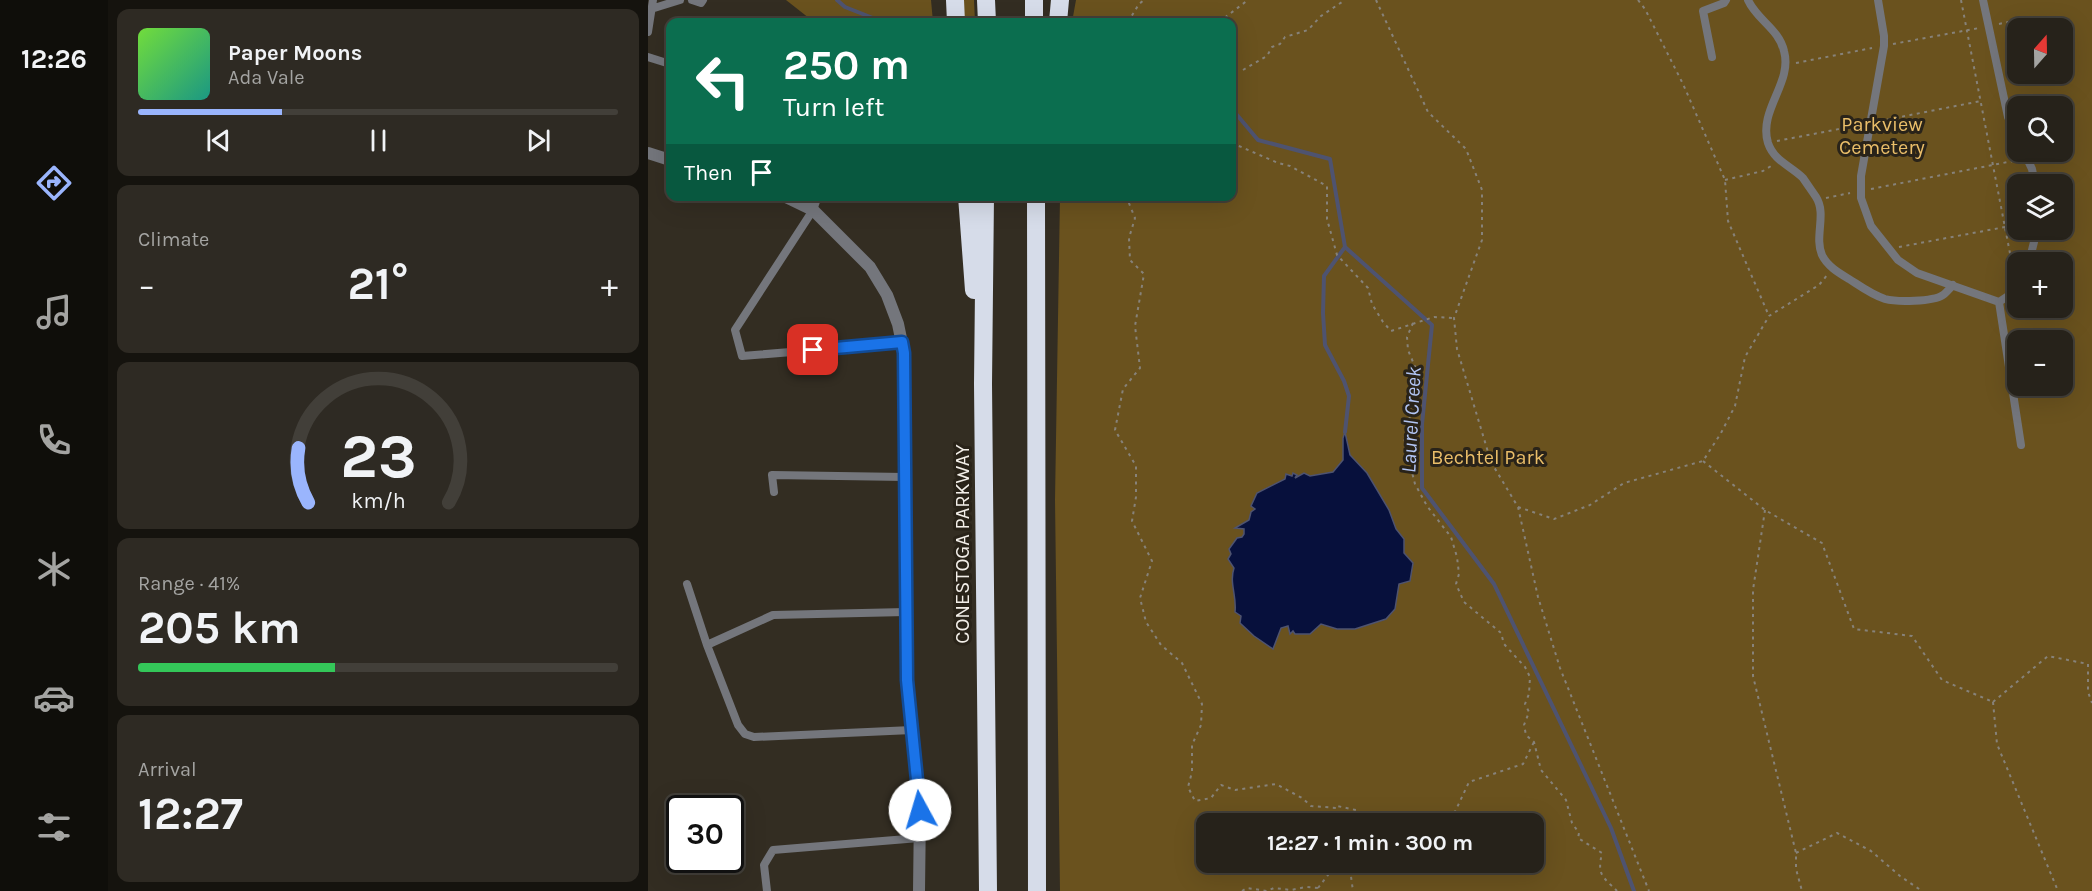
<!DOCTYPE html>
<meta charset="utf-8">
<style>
:root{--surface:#26221a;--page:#2e2a23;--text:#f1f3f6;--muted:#a4a4a2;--line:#423f39;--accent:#9ab5fd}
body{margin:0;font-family:Karla,sans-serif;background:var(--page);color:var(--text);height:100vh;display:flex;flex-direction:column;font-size:22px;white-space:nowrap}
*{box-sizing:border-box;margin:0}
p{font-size:20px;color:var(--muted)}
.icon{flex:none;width:33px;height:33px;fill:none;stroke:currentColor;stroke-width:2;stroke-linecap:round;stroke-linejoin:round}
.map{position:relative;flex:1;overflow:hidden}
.details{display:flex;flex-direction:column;gap:9px;padding:9px;background:#15130e;width:540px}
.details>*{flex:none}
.hud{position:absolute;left:18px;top:18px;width:570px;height:183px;border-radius:12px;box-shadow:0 6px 24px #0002,0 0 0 2px var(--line);background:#0b6e4f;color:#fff;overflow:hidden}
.needle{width:39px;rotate:20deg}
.tools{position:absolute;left:1359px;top:18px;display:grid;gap:12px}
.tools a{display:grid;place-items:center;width:66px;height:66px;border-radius:12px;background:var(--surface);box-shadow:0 6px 24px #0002,0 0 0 2px var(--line);font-size:30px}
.speed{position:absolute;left:18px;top:795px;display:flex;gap:12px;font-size:30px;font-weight:700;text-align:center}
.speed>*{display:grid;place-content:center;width:78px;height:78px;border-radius:50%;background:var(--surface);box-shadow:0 6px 24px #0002,0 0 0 2px var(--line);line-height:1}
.speed .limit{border:3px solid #111;border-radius:9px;background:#fff;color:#111}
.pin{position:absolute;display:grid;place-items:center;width:51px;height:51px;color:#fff;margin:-26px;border-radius:12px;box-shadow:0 3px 9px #0006}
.me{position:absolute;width:66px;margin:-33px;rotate:354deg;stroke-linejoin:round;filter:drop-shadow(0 0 4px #0008)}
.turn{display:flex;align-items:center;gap:21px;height:126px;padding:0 18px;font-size:27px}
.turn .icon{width:78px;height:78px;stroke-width:2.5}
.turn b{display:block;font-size:42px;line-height:51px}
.then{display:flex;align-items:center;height:57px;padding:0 18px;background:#0003;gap:12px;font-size:22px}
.big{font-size:45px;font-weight:700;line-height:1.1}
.details .widget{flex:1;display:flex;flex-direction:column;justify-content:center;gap:9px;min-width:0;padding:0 21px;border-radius:12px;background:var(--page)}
.details .dial{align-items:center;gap:0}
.dial svg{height:156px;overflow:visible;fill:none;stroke:var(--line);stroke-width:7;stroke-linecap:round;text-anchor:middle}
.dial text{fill:var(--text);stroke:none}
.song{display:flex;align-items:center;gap:18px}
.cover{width:72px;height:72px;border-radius:9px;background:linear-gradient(135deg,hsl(100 70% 55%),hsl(170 70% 35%))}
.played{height:6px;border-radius:3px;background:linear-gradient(90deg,var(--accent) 30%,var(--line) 30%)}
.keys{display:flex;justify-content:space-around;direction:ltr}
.heat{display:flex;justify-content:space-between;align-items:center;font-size:33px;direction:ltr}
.charge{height:9px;border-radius:4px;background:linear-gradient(90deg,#34c759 41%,var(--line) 0)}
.trip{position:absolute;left:548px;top:813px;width:348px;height:60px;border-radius:12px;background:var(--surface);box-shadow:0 6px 24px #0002,0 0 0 2px var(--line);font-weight:700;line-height:60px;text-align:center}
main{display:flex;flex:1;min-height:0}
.dock{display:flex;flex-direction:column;width:108px;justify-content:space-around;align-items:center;background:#0f0e0a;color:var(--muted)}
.dock .icon{width:42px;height:42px}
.dock .active{color:var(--accent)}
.dock b{font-size:27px;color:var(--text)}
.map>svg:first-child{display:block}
.green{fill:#6a521e;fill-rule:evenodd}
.water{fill:#07103c;stroke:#4e5370;stroke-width:1.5}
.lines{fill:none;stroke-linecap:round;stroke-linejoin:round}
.stream{stroke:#4e5370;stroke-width:4}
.path{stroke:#878279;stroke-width:2;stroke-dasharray:3 4.5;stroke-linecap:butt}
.service{stroke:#74767c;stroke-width:8}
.minor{stroke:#74767c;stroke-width:12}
.motorway{stroke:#d6dce9;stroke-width:18}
.route-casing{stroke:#114b97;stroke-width:15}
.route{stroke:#1a73e8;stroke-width:10}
.labels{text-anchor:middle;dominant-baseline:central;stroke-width:6;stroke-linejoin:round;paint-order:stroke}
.park-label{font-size:20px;fill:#eabe69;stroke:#292319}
.street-label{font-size:20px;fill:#f3efe9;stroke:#292319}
.water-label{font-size:21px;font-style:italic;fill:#b2c5f4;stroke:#292319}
</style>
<main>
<nav class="dock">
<b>12:26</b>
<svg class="icon active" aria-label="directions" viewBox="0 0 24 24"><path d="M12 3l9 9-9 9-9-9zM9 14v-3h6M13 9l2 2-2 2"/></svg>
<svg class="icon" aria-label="music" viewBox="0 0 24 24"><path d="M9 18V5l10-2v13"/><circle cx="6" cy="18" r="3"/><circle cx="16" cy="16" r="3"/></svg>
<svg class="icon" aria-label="phone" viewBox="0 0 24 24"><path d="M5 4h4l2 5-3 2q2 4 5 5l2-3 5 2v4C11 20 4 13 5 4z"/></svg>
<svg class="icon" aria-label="climate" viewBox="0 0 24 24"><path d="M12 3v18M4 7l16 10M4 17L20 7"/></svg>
<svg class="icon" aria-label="car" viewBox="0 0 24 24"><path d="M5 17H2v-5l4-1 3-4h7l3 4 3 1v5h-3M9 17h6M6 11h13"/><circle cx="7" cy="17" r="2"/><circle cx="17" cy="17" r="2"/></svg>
<svg class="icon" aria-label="filters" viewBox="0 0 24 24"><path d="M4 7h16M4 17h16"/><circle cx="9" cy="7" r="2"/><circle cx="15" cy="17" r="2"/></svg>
</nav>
<section class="details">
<div class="widget">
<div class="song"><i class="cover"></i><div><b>Paper Moons</b><p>Ada Vale</p></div></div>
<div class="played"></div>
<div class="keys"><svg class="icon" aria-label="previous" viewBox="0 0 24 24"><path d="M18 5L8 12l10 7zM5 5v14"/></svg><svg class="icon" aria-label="pause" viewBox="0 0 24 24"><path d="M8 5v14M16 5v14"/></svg><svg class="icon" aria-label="next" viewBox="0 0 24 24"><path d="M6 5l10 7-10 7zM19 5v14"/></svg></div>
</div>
<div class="widget"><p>Climate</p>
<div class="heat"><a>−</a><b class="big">21°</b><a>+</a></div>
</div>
<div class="widget dial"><svg viewBox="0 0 100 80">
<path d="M14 69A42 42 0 1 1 86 69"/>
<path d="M14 69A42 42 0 0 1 9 41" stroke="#9ab5fd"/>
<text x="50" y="56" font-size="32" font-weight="700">23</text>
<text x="50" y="72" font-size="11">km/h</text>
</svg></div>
<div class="widget"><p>Range · 41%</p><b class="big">205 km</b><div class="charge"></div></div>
<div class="widget"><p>Arrival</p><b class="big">12:27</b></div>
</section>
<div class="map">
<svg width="1444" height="891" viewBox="0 0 1444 891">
<rect width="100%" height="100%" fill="#332d22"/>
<path class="green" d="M138 0H283L285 22H166Z
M313 0H326L327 22H316Z
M428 0H1444V891H412L407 500 412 197 584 196V22H424ZM1370 28H1414V74H1370ZM1370 106H1414V152H1370ZM1370 184H1414V230H1370ZM1370 262H1414V308H1370ZM1370 340H1414V386H1370ZM558 824H885V862H558Z"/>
<path class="water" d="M697 432 702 455 719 473 741 510 748 529 756 539V553L765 563 762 581 751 584 747 609 738 619 707 629H689L673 624 662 634H647L645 631 642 634 640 626 633 628 625 649 606 636 592 623 593 616 587 612C589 596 581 583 586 568L580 559 583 554 581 549 589 538 594 537 596 534V529L587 528 601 520 603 512 607 509 603 506 609 493 637 479 638 474 644 476 645 473 649 475 647 478 656 473 662 476 685 472 695 460V438Z"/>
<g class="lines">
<path class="stream" d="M189 0 197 7 235 22
M584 109 610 140 682 159 697 247 784 325 774 424V488L846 584 963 828 986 891
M697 247 676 276 675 313 677 345 696 381 701 396 697 432"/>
<path class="path" d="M728 0 780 112 818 149 834 190V240L806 318 809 349 843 462 870 507 890 597 912 668 1001 891
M990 0 997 9 1035 84 1077 180 1080 221 1121 316
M1313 0 1366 274
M480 22 491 4 496 0
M571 22 600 0
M1351 24 1369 20
M1245 44 1331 28
M1148 63 1224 48
M595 70 619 56 624 47 632 44 637 37 660 30 673 16 697 0
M1232 121 1333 101
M1129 141 1212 125
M584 143 630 163 642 166 679 186V219L689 255 720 288 724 304 735 322 743 331 786 317 806 318
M1077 180 1115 171 1123 166
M1223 189 1370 160
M478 196 487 218 481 238 482 260 496 274 487 326 492 368 475 389 467 430 488 466V497L484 521 504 561 492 598 498 622 513 645 534 663 554 704 553 725 544 745V772L540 787 547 801 563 798 573 785 587 790 628 784 654 798 663 806 689 808V806L708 810 705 824
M1178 198 1202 193
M1251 247 1357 227
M765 323 759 337 760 350 768 369 761 401 762 430 756 441 767 484 779 506 803 537 809 557 811 574 808 584 816 602 853 633 856 644 877 667 882 677 881 694 877 704 881 712 876 725 878 735 886 742 893 770 918 800 924 823 931 833 930 838 954 853C949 875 954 876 969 891
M1055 461 1117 510 1174 543 1206 629 1264 636 1294 680 1345 702
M870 507 906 519 942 505 976 483 1055 461 1073 433 1087 406 1097 357 1121 316 1171 285 1180 274
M1117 510 1105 590V676L1148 853V869L1154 891
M1345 702 1349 744 1410 891
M1345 702 1400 656 1440 664V692L1444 703
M796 824 806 814 821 782 875 764 886 742
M1148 853 1189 833 1223 851 1252 876 1274 891
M701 862 705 891
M670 888 690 862
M594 891 599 888 619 891 626 888 643 890 658 887 670 888 667 891"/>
<path class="service" d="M44 0 53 3 55 0
M1100 0C1109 20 1131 29 1136 51 1145 83 1110 110 1120 143 1126 161 1143 166 1155 178 1159 184 1164 191 1168 197 1179 214 1166 237 1174 255 1179 266 1191 273 1201 279 1212 286 1224 295 1237 299 1248 302 1285 302 1295 295 1298 293 1302 288 1305 285
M1230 0 1236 36V46L1213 176V198L1223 226 1250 260 1269 273 1351 302
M1335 0 1360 117 1370 138
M3 9 32 0
M0 32 5 0
M0 57 22 64
M1064 57 1055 11 1076 3 1078 0
M1376 152 1384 169 1387 184
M170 196 165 210 87 330 94 356 254 343
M1381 262 1389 230
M1351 302 1373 445
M1351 302 1363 294 1370 283
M126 492 124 475 257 477
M39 584 59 645 90 725 97 734 106 737 264 730
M59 645 125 615 258 612
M119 891 116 865 125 850 271 838"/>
<path class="minor" d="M0 153 22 160
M136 196 165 210 222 267 239 295 250 324 256 353 259 680 272 810 271 891"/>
<path class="motorway" d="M307 0 308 22
M338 0 339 22
M386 0V22
M410 22 412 0
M319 196 326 290
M337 196 335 384 340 891
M388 196 389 891"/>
</g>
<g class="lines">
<defs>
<path id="route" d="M165 350 254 342 256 353 259 680 272 810"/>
</defs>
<use href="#route" class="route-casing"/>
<use href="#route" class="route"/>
</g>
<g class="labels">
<g class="park-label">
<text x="1234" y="124">Parkview<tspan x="1234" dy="23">Cemetery</tspan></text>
<text x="840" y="457">Bechtel Park</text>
</g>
<g class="street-label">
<text transform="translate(314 544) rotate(-90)">CONESTOGA PARKWAY</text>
</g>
<g class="water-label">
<text transform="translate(763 420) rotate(-87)">Laurel Creek</text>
</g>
</g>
</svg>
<div class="tools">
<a><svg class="needle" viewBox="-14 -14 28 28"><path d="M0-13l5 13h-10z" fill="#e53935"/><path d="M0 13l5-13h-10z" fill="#a4a4a2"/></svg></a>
<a><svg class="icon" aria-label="search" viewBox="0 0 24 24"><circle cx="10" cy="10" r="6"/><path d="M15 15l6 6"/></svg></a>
<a><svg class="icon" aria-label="layers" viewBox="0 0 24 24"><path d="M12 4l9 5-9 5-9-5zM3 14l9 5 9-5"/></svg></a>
<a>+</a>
<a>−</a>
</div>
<div class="speed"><div class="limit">30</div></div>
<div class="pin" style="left:165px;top:350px;background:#d93025"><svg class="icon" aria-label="arrive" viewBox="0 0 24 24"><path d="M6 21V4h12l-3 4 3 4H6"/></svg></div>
<svg class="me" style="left:272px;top:810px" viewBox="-20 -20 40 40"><circle r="19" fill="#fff"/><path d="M0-13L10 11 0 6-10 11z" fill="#1a73e8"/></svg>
<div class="trip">12:27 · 1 min · 300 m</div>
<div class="hud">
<div class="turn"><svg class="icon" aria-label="left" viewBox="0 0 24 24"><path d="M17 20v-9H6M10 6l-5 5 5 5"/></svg><div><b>250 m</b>Turn left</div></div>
<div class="then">Then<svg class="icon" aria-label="arrive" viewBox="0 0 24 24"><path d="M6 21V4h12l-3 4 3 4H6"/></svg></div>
</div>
</div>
</main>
